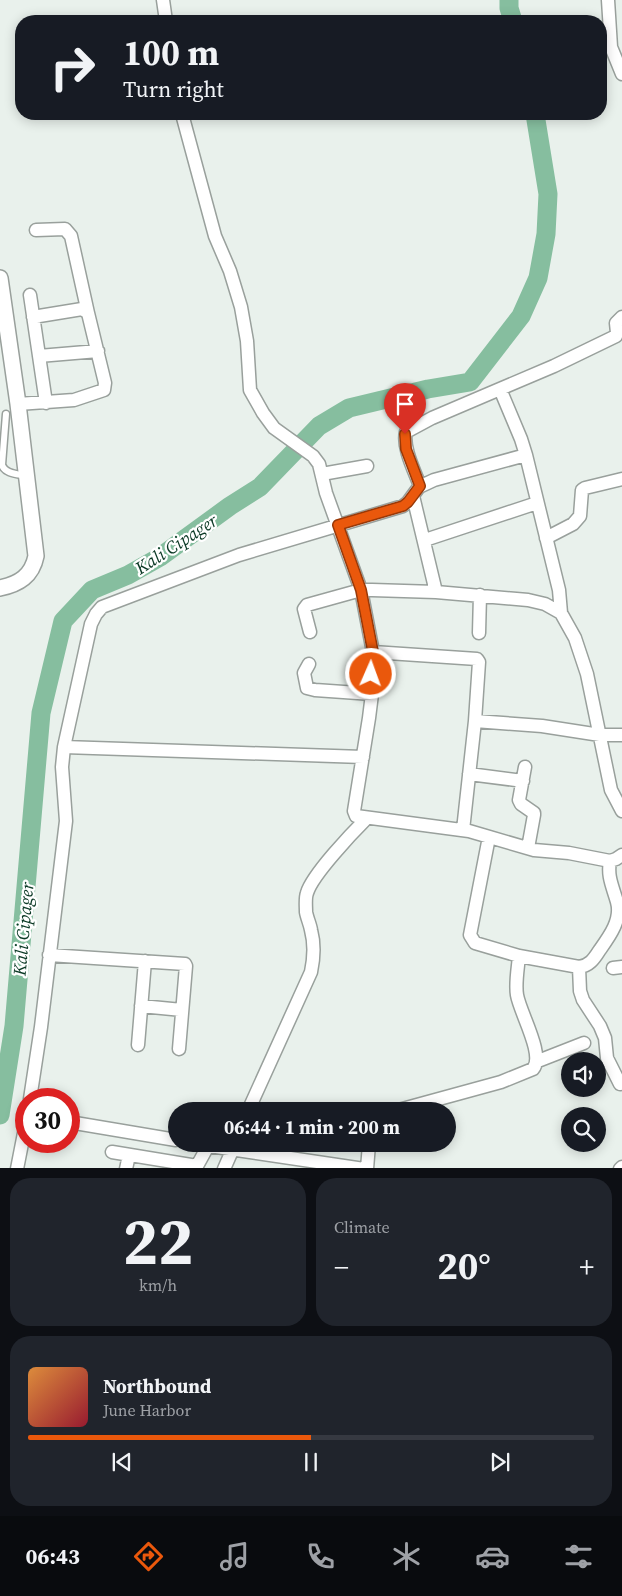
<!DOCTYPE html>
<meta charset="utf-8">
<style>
:root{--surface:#171b24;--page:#20242c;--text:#f1f3f6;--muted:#9ea1a6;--line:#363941;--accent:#ea580c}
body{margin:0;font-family:"Source Serif 4",serif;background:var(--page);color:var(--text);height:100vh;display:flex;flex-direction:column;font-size:19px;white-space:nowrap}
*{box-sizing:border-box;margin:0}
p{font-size:16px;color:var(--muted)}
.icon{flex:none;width:28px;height:28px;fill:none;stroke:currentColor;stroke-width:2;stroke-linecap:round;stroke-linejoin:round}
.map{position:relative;height:1168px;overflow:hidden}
.drawer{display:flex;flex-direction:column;gap:10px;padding:10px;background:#0d0f14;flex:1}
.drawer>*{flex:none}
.guide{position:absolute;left:15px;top:15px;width:592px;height:105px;border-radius:20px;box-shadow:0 2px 12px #0003;background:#171b24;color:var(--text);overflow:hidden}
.tools{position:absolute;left:561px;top:1052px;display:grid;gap:10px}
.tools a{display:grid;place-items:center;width:45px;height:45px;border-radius:50%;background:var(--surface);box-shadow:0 2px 12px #0003;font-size:25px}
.speed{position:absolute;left:15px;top:1088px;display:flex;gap:10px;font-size:25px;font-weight:700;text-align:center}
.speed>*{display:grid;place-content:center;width:65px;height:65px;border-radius:50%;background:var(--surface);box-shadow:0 2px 12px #0003;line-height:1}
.speed .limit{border:8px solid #d22;background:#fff;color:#111}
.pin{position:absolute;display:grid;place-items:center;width:42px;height:42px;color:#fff;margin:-51px -21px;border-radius:50% 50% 50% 0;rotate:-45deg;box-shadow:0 0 5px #0007}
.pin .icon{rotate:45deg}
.me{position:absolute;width:55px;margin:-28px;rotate:2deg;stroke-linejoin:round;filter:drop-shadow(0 0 4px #0008)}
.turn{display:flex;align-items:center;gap:18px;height:105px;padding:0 25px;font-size:22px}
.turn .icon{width:65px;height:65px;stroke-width:2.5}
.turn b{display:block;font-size:35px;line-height:42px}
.big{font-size:38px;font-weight:700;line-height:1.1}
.drawer .widget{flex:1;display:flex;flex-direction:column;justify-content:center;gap:8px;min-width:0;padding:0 18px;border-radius:20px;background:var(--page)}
.drawer .dial{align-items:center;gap:0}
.dial b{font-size:65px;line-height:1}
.song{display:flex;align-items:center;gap:15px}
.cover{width:60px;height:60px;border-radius:8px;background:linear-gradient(135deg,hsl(30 70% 55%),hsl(350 70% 35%))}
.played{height:5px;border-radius:2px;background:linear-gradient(90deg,var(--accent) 50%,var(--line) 50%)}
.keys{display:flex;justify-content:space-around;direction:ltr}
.heat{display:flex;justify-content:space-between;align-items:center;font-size:28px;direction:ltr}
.drawer .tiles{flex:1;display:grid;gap:10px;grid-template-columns:1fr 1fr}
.widget:last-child{grid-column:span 2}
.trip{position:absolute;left:168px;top:1102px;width:288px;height:50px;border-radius:25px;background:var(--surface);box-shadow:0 2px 12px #0003;font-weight:700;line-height:50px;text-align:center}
.menu{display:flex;height:80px;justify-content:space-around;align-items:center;background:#090b0e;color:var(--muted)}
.menu .icon{width:35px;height:35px}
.menu .on{color:var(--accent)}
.menu b{font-size:22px;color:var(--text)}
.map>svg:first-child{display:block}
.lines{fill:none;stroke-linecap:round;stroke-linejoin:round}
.river{stroke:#86be9f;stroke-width:19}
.service-casing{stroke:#99a09c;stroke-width:9}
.minor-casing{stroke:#99a09c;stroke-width:15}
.tertiary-casing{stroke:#99a09c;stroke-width:18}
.service{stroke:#fff;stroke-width:6}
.minor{stroke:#fff;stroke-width:12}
.tertiary{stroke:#fff;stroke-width:15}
.route-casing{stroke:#983908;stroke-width:12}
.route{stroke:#ea580c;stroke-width:9}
.labels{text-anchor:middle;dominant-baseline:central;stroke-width:4.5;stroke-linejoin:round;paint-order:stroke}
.water-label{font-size:18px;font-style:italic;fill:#0b3925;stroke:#fff}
</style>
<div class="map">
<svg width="622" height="1169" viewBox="0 0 622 1169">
<rect width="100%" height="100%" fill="#e9f1ec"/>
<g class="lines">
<path class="river" d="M509 0V8L513 21
M0 1115 14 1026 41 713 63 621 92 590 128 575 160 557 230 506 260 487 319 426 349 408 428 389 470 382 521 316 538 278 546 234 548 194 535 114"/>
<defs>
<path id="service" d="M6 414 2 465C5 474 18 474 26 476"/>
<path id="minor" d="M163 0 166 21
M608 0 611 47 622 74
M182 114 215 236 230 271 241 307 247 341 250 390 263 413 274 428 313 456 319 464 326 493 361 590 373 652 372 694 369 718 354 811 356 816 469 831 534 850 569 853 610 861 616 859 622 855
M36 230 65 229 71 236 88 313
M30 295 46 403
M39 356 98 351
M18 404 74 400 104 390 105 383 88 313 82 309 33 317
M322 474 367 466
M420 486C415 472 402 447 406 432L432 418 500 389
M413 496 436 592
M546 538 573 524 580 516 582 490 585 488 622 479
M425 540 537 503
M561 613 559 590 526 455 521 439 500 389 554 366 616 336 617 333 616 323 622 317
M310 632 304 609 307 605 361 590H372L436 592 528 600 545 604 561 613 575 638 587 674 611 790 622 811
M479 633 480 595
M373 652 477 659 479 662 475 721
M309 664 304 673 307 688 315 690 372 694
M64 747 363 757
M525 767 519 800 521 804 534 813V815L528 848
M469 774 523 781
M463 830 475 721 542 726 600 735H622
M489 837 470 935 475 943 519 956
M49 955 185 964 186 966 179 1049
M579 967 580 991 583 1000 600 1026 605 1038 607 1058 620 1084
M613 968 622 967
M141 1006 182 1010
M138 1045 145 961
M538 1061 584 1043
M30 1099 41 1027 66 821 62 767 64 747 91 624 96 614 102 607 239 555 403 506 408 502 419 487 434 480 526 455
M248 1111 311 972C314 958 315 945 311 930 310 924 307 918 306 912 306 906 305 898 307 893 312 875 353 832 367 818
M395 1111 501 1082 533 1069C545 1055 520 1013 517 995 515 983 518 968 519 956L579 967C589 966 594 959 599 951 609 937 622 920 617 902 613 887 607 877 610 861
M69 1122 176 1140
M196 1144 364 1169
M112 1152 197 1166 208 1146
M17 1169 26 1123
M126 1169 129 1155
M224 1169 235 1144
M367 1169 369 1144
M620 1169 622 1167"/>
<path id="tertiary" d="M0 278 18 404 36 556C32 576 19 584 0 588"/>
</defs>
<use href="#service" class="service-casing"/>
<use href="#minor" class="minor-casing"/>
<use href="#tertiary" class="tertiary-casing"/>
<use href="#service" class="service"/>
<use href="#minor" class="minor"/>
<use href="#tertiary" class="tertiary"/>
</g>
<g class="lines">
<defs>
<path id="route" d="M371 674 373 652 361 590 338 525 403 506 408 502 420 486 406 449 405 434"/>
</defs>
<use href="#route" class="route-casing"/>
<use href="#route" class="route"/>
</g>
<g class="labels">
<g class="water-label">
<text transform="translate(176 544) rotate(-33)">Kali Cipager</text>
<text transform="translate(23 929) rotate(-85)">Kali Cipager</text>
</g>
</g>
</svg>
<div class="tools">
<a><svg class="icon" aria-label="sound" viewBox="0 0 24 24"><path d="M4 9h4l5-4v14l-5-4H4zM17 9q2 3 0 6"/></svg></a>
<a><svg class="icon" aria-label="search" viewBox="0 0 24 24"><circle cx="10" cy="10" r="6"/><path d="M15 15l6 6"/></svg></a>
</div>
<div class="speed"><div class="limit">30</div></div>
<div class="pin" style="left:405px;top:434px;background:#d93025"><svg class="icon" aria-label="arrive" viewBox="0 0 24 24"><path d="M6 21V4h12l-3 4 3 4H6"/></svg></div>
<svg class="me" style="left:371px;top:674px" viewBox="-20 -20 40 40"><circle r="17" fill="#ea580c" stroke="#fff" stroke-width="3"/><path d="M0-11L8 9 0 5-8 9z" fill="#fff"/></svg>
<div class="trip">06:44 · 1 min · 200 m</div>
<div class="guide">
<div class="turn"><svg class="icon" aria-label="right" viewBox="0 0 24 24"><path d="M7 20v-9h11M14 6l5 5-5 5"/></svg><div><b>100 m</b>Turn right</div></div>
</div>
</div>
<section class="drawer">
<div class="tiles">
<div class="widget dial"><b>22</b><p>km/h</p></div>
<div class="widget"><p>Climate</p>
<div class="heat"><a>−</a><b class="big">20°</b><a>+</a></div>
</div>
<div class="widget">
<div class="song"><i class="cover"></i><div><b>Northbound</b><p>June Harbor</p></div></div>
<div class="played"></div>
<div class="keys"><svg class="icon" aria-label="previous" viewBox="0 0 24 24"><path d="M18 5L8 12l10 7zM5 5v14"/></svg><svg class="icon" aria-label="pause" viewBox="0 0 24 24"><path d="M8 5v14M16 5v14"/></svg><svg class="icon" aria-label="next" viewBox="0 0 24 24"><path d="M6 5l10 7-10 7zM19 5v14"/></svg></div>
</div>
</div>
</section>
<nav class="menu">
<b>06:43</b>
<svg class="icon on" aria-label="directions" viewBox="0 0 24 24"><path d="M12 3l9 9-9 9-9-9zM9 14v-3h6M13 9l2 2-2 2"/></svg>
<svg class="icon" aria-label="music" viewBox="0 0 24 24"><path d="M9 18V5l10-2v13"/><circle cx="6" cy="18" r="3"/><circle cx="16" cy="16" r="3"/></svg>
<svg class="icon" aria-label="phone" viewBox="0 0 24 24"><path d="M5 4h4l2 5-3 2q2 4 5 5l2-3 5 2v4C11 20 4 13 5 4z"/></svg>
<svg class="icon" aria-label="climate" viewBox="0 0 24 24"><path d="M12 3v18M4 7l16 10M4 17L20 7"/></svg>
<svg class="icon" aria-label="car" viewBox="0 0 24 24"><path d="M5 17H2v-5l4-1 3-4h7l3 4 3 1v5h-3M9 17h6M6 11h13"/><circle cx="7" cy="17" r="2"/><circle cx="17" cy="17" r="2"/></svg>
<svg class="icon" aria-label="filters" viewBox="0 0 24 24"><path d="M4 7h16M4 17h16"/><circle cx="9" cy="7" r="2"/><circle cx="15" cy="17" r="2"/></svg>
</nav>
